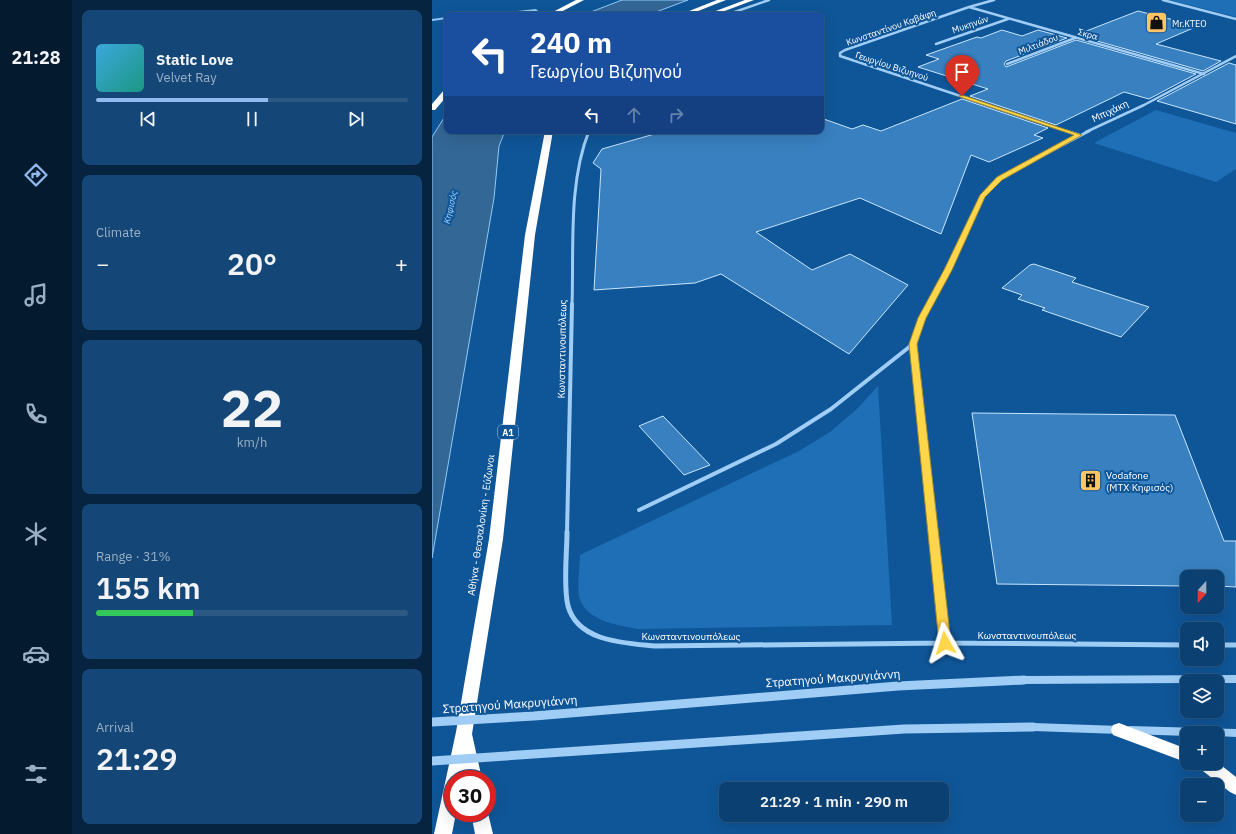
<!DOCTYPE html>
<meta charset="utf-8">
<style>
:root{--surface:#0b4072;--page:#144777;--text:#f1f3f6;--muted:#9aafc4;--line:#2b5984;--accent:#90b9f0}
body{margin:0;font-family:"IBM Plex Sans",sans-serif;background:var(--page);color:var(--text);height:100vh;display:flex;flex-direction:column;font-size:15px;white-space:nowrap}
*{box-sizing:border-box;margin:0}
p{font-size:13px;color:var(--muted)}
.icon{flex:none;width:22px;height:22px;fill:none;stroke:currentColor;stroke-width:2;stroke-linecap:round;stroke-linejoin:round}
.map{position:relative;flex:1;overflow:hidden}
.side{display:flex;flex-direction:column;gap:10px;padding:10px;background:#06233f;width:360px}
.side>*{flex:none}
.hud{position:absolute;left:12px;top:12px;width:380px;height:122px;border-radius:8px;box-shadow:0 4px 16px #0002,0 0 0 1px var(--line);background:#1a4fa0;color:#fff;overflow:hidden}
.needle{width:26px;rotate:201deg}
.fabs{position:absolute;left:748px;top:570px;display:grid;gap:8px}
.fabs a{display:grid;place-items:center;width:44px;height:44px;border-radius:8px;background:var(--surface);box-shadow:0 4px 16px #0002,0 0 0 1px var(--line);font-size:20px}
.speed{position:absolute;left:12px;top:770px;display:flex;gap:8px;font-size:20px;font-weight:700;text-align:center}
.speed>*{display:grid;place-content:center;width:52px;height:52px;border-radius:50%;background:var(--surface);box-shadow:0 4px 16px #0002,0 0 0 1px var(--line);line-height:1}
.speed .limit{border:6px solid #d22;background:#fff;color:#111}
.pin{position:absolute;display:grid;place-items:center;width:34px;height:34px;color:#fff;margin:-41px -17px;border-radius:50% 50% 50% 0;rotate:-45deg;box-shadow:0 0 4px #0007}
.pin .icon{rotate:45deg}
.me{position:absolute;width:44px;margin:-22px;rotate:354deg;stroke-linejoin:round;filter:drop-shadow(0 0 3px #0008)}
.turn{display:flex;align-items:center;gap:14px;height:84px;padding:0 20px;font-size:18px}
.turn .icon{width:52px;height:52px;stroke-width:2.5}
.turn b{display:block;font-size:28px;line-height:34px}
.lanes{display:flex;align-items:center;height:38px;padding:0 20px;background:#0003;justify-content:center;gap:20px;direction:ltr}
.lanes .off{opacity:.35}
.big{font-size:30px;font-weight:600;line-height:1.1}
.side .card{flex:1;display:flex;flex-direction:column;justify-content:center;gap:6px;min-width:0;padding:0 14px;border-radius:8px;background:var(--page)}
.side .dial{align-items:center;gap:0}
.dial b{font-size:52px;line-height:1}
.song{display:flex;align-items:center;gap:12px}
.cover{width:48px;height:48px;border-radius:6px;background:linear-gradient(135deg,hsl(200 70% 55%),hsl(170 70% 35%))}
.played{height:4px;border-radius:2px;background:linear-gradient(90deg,var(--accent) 55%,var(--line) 55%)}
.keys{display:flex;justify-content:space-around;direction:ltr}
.heat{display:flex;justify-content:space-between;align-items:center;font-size:22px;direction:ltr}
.charge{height:6px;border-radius:3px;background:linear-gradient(90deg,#34c759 31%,var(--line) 0)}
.trip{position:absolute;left:287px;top:782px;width:230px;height:40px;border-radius:8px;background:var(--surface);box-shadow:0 4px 16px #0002,0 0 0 1px var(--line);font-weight:600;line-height:40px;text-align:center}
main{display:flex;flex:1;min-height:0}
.dock{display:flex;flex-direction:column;width:72px;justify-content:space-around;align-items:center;background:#041a2e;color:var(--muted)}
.dock .icon{width:28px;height:28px}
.dock .active{color:var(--accent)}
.dock b{font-size:18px;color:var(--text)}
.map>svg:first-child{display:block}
.green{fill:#1e6fb5}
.water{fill:#336796;stroke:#91caf8}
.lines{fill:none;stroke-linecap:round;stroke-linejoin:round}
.stream{fill:#91caf8;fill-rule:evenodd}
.building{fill:#3880c0;stroke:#c8e5fe}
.minor-far3{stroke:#9fcdf5;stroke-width:2.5}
.minor-far2{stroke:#9fcdf5;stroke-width:3}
.minor-far1{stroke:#9fcdf5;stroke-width:4}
.minor{stroke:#9fcdf5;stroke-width:5}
.tertiary{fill:#9fcdf5;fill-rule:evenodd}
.motorway{fill:#fff;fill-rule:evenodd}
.tertiary-bridge{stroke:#9fcdf5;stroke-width:9}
.route{fill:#ffd54a;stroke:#a68a30}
.labels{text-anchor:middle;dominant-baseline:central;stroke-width:4;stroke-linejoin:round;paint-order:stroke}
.far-poi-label{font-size:9px;fill:#fff;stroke:#0f5698;text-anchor:start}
.far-street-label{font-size:9px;fill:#fff;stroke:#0f5698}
.far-water-label{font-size:9px;font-style:italic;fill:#acd7fb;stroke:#0f5698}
.shield{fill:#0f5698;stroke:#b7cce0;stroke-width:1}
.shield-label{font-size:9px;font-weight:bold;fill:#fff}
.street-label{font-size:10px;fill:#fff;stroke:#0f5698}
.poi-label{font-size:10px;fill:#fff;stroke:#0f5698;text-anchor:start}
.near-street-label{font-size:12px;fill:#fff;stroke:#0f5698}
</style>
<main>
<nav class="dock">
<b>21:28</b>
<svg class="icon active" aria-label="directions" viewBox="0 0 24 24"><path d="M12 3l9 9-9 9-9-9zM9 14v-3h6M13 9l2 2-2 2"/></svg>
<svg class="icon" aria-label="music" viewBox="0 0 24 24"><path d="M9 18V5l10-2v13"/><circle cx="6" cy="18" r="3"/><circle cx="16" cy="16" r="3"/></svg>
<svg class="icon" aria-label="phone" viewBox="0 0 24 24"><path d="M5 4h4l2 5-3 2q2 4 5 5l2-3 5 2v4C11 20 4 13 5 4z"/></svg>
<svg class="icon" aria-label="climate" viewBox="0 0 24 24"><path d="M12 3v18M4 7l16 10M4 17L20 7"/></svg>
<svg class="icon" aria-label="car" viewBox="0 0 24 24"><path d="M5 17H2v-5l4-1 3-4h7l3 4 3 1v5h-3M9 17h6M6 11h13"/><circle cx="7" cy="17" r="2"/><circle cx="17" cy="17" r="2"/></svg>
<svg class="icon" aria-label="filters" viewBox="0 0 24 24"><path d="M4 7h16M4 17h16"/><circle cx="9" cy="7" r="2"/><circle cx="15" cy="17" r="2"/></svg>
</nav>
<section class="side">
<div class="card">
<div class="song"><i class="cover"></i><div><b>Static Love</b><p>Velvet Ray</p></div></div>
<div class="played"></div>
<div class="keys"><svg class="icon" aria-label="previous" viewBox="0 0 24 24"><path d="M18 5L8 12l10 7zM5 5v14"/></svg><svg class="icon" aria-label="pause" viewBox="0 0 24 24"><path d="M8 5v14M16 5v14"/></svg><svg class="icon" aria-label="next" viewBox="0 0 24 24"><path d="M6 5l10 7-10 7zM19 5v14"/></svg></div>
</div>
<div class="card"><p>Climate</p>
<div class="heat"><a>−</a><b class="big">20°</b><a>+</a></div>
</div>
<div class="card dial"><b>22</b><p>km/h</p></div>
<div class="card"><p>Range · 31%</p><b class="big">155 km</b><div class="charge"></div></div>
<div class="card"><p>Arrival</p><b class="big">21:29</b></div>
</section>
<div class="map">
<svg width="804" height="834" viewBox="0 0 804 834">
<rect width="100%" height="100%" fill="#0f5698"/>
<path class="green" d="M738 0H804V17Z
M724 110 804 133V169L784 182 662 143Z
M446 386 460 625 206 629C185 625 153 621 147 596 145 587 148 565 148 555L367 451 398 432 425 409Z"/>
<path class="water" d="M190 0H256L216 15H151Z
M15 113V131H73L67 146 62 198 0 558V137Z"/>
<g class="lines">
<path class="stream" d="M104 9 106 11 65 15H48Z
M15 17V19L0 21V19Z"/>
</g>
<path class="building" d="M706 11 766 26 724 44 789 61 771 71 644 35Z
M570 30 590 36 606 30 635 38 574 61 572 64 574 67 644 40 764 74 717 99 692 92 624 125 538 96 556 89 486 67 507 59 494 55 545 37 549 38Z
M797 63 804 65V124L725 101Z
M530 99 616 128 602 135 611 138 557 162 539 155 509 234 428 198 324 232 380 270 418 254 476 285 417 354 289 274 263 283 162 290 169 169 161 163 170 149 233 131H389V118L420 129 431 125 449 131Z
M602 264 644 278 640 282 717 307 689 337 610 310 613 308 586 299 590 295 570 288 598 265Z
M540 413 743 415 792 541H804V587L785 586V577H755V586L565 584Z
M231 416 278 465 252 475 207 426Z"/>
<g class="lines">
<path class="minor-far3" d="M562 0 537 7 413 50 408 53V56L637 132
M731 0 804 19
M537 7 772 74
M294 15 337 0
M504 44 576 19
M575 64 643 38
M654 132 712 105 804 56"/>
<path class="minor-far2" d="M634 131 647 135
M140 305C142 249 136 183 157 131
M497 305 516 270 551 196 568 178 657 131"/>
<path class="minor-far1" d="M498 304 490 318 481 344 501 533
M207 510 344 444 399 409 481 344
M135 533 140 304"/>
<path class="minor" d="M135 532C135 553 131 586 136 606 146 642 193 643 223 646L513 643 755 645
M501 532 513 643
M785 645H804"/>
<path class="tertiary" d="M804 675V683H785V681H755V683L592 684 589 683 587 680 589 677 592 676Z
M601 723 688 726 691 727 693 730 691 733 688 734 601 731 598 730 596 727 598 724Z
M698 726 804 729V737L785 736V733H755V736L698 734 695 733 693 730 695 727Z"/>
<path class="motorway" d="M144 0H152L123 15H115Z
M285 0H294L256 15H247Z
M313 0H322L282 15H273Z
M12 90H15V96L3 110H0V104Z
M113 131H121L103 235 71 539 40 734 50 779H32V775L31 779H21V813H24L20 834H2L24 732 57 539 93 235Z
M687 723 755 749 756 763 681 735 679 730 681 725Z
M785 762 804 777V795L798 792 767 768 764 763Z
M55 809 61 834H43L39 813H55Z"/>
<path class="tertiary-bridge" d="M0 722 102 716 466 686 592 680
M0 761 472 729 601 727"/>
</g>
<path class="route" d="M530 95 650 135 570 180 553 197 520 270 494 318 485 344 519 643 517 646 513 648 509 646 507 643 477 344 486 318 512 270 548 195 565 177 642 135 528 97 527 96Z"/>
<defs>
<symbol id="shop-square" viewBox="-11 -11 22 22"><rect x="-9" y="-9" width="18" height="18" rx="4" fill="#ffc463" stroke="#0f5698"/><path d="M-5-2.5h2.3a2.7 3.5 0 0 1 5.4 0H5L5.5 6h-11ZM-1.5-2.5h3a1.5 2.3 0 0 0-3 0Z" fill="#111"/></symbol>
<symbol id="building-square" viewBox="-11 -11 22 22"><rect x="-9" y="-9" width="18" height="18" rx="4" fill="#ffc463" stroke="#0f5698"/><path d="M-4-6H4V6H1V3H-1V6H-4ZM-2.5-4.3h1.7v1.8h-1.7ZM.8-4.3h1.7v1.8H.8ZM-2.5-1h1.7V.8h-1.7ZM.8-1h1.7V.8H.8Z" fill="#111"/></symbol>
</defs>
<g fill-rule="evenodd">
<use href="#shop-square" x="712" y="10" width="25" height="25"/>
<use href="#building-square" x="646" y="468" width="25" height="25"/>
</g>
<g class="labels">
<g class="far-poi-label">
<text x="740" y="23">Mr.KTEO</text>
</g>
<g class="far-street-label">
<text transform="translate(538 24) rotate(-19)">Μυκηνών</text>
<text transform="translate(459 27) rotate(-19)">Κωνσταντίνου Καβάφη</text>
<text transform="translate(656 34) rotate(16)">Σκρα</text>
<text transform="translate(606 44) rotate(-21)">Μιλτιάδου</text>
<text transform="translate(460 66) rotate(18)">Γεωργίου Βιζυηνού</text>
</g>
<g class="far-water-label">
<text transform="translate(18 207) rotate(-77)">Κηφισός</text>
</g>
<rect class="shield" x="66" y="425" width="20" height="14" rx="3"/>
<g class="shield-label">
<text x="76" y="432">Α1</text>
</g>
<g class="street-label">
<text transform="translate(678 111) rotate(-25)">Μπιχάκη</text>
<text transform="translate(130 349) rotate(-89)">Κωνσταντινουπόλεως</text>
<text transform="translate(49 525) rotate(-82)">Αθήνα - Θεσσαλονίκη - Εύζωνοι</text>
<text x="595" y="635">Κωνσταντινουπόλεως</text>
<text x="259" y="636">Κωνσταντινουπόλεως</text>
</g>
<g class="poi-label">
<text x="674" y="475">Vodafone<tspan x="674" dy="12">(MTX Κηφισός)</tspan></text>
</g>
<g class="near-street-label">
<text transform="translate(401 678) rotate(-4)">Στρατηγού Μακρυγιάννη</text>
<text transform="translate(78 704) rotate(-4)">Στρατηγού Μακρυγιάννη</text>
</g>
</g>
</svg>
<div class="fabs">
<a><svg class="needle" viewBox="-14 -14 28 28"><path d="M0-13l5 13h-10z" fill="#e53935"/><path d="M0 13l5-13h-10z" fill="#9aafc4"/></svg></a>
<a><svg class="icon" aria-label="sound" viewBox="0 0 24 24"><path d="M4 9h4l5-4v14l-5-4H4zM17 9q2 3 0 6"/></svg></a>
<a><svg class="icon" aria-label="layers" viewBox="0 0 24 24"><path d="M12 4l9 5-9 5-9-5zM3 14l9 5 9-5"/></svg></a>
<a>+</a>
<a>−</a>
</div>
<div class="speed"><div class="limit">30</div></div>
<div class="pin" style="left:530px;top:96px;background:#d93025"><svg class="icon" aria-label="arrive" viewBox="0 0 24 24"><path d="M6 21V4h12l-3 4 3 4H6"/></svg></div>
<svg class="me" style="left:513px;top:643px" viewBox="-20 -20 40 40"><path d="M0-17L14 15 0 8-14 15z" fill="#ffd54a" stroke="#fff" stroke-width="4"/></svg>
<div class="trip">21:29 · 1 min · 290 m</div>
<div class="hud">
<div class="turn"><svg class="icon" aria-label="left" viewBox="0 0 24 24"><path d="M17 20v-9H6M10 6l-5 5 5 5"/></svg><div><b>240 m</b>Γεωργίου Βιζυηνού</div></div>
<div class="lanes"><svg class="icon" aria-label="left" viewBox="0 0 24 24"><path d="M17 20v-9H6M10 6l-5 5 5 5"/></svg><svg class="icon off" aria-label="ahead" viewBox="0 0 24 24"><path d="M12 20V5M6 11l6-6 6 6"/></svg><svg class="icon off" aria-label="right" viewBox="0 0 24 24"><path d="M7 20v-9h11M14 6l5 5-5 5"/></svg></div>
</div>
</div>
</main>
